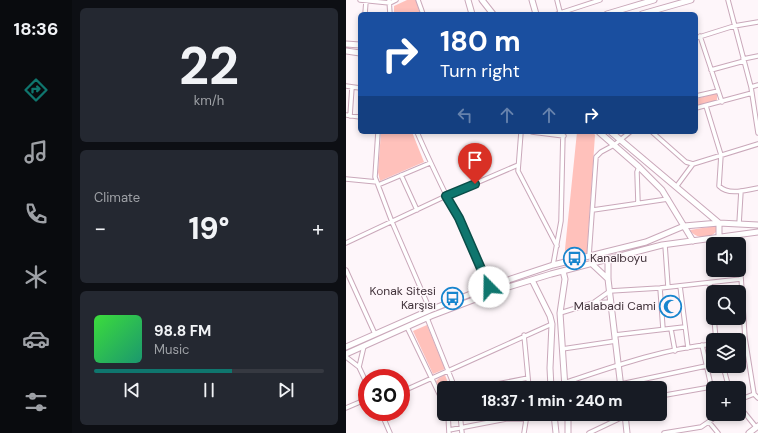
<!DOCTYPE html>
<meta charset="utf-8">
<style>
:root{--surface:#171b24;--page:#242831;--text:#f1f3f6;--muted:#9ea1a6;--line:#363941;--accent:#0f766e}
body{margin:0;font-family:"DM Sans",sans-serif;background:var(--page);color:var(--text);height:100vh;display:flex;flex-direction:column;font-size:15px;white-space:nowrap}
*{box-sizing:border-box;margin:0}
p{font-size:13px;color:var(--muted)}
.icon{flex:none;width:22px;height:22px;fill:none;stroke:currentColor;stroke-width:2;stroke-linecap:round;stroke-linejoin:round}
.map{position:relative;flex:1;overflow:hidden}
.drawer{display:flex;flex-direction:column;gap:8px;padding:8px;background:#0d0f14;width:274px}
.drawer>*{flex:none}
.banner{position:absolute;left:12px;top:12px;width:340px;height:122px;border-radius:6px;box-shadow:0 2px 6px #0003;background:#1a4fa0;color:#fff;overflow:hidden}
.fabs{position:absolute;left:360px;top:237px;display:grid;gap:8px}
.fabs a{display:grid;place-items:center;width:40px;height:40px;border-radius:6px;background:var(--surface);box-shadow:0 2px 6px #0003;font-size:20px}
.speed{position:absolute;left:12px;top:369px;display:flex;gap:8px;font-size:20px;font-weight:700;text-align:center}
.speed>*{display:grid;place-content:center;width:52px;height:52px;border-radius:50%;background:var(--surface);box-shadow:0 2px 6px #0003;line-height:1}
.speed .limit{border:6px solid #d22;background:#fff;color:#111}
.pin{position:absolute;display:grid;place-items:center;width:34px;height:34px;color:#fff;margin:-41px -17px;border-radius:50% 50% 50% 0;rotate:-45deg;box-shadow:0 0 4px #0007}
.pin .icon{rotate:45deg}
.me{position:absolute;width:44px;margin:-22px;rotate:338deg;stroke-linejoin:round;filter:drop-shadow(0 0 3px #0008)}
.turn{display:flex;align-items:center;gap:14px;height:84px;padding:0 16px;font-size:18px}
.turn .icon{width:52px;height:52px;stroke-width:2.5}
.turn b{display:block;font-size:28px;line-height:34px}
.lanes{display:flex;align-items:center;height:38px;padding:0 16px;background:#0003;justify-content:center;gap:20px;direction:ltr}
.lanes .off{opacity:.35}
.big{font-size:30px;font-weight:800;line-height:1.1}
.drawer .tile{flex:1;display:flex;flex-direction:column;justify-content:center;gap:6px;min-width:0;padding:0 14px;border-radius:6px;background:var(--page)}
.drawer .dial{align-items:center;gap:0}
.dial b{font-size:52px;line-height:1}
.song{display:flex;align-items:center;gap:12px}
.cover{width:48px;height:48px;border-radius:6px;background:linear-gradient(135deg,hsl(120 70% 55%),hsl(160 70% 35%))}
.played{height:4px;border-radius:2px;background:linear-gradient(90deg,var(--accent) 60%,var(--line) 60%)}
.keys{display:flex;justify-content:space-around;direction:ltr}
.heat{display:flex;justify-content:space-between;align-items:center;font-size:22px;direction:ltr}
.trip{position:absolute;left:91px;top:381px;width:230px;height:40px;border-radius:6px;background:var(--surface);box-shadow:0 2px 6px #0003;font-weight:800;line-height:40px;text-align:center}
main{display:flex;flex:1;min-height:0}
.tabs{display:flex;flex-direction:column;width:72px;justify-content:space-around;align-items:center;background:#090b0e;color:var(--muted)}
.tabs .icon{width:28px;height:28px}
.tabs .on{color:var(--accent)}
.tabs b{font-size:18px;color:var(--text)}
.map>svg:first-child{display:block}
.green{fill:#ffc1bb}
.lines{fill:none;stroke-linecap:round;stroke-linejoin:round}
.street-casing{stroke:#caa8ba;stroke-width:5.5}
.secondary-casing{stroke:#caa8ba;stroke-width:7}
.street{stroke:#fff;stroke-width:3.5}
.secondary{stroke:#fff;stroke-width:5}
.route-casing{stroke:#0a4d48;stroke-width:10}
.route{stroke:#0f766e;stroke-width:7}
.labels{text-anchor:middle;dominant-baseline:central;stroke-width:3;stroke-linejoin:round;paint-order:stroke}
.poi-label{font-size:12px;fill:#41323a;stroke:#fef6fa;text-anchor:end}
</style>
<main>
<nav class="tabs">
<b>18:36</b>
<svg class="icon on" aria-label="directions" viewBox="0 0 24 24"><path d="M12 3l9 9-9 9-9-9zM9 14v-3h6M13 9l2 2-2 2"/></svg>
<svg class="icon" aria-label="music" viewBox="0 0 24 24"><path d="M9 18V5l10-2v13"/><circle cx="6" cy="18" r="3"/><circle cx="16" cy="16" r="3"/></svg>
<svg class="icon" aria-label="phone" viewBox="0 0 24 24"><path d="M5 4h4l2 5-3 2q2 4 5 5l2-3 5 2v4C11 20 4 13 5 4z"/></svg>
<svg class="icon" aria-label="climate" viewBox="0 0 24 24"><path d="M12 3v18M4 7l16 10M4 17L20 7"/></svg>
<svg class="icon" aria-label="car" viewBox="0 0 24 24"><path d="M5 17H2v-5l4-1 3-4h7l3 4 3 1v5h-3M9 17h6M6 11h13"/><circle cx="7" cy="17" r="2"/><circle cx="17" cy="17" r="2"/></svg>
<svg class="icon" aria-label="filters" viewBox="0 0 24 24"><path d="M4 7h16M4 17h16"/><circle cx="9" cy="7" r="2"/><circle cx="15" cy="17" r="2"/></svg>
</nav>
<section class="drawer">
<div class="tile dial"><b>22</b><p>km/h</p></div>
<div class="tile"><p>Climate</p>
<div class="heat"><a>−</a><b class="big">19°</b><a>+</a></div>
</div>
<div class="tile">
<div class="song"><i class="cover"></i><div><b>98.8 FM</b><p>Music</p></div></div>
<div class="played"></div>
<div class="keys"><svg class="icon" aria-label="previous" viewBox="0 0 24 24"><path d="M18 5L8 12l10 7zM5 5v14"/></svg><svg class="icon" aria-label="pause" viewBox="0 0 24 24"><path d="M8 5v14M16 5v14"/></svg><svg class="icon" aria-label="next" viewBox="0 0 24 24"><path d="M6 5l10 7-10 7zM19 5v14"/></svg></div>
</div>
</section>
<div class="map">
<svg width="412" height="433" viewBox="0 0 412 433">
<rect width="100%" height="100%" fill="#fef6fa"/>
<path class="green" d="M61 0H70L74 14H48V6Z
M371 93V100L350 106V99Z
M35 132H66L78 162 34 181 32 172Z
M231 132H247L249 135 241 251V254L218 259Z
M369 226 371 227 370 232C363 239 349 239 344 230Z
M81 325 99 369 87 374 67 331Z
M99 375 104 388H98V400L90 381 93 378Z"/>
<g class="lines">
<defs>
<path id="street" d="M14 0 44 3 50 0
M43 0 44 14
M72 0 77 14
M211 0 214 12
M382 0 405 87 412 133
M19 14 20 1
M211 14 254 0
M354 36 376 102
M350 38 388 26 412 22
M397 59 412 56
M365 70 398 61
M0 86 14 88
M405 87 412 85
M350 96 372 91
M360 106 375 155 373 186C383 196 400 190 412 188
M350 108 406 93
M0 115 14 117
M4 116 6 87
M32 132 29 177 46 222 84 310
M71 132C93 184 121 234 143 287
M175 132 172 171 211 246
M186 132 218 136
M306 132 340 162 347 164 412 144
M55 175 71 210
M0 179 31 182
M32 185 84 163
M330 187 347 164
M292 203 291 172 293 167
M247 210 322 199
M393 224 395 191
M392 235 393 244
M0 243 100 196 172 165
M319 245 322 287
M243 256 250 157 255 152 268 145 284 132
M207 265 215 221 217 132
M0 270 29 334
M364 283 367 313
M334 286 342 348
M314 288 317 329
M247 303 264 291 314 288 395 279
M214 313 247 303 265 302
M81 318 109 388
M368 318 370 340
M61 327 98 404
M325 329 329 351
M178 335 183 388
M269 335 338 327
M399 338 408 394
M389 340 399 338 393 245
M356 345 365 386
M216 349 270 341
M0 357 13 367 21 384
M377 366 383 388
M13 367 18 346
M218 383C266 367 316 349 367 344
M275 384 360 366
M131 388 182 378
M55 392 206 324
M314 396 382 384
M393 400 408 394 412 398
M393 406 410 427
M0 408 21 399
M35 412 44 433
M102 414 103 433
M114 414 116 433
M222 417 229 414
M363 422 372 433
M103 430 160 419H180
M178 433 181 414
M243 433 279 416
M318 433 355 427 374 414"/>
<path id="secondary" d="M122 0 126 14
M136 0 147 14
M186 0 190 14
M261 14 308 0
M296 14 345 0
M0 44 14 45
M0 51 14 53
M253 132 293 167 316 190 347 241
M265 132 373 223V237
M262 259V279L275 388
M246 264 262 279
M217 271 219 279 214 313 219 388
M186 280 204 316 206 324 204 368 205 388
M0 347 84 310 150 284 207 265 300 242 338 226 373 223 412 225
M0 354 85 316 156 289 205 274 316 245 412 232
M208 414 210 433
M222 414V433
M279 414 281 433
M403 433 412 426"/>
</defs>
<use href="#street" class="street-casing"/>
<use href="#secondary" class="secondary-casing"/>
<use href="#street" class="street"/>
<use href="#secondary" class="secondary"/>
</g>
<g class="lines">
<defs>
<path id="route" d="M129 184 100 196 113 218 143 287"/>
</defs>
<use href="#route" class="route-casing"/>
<use href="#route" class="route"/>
</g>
<defs>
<symbol id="bus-ring" viewBox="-11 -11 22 22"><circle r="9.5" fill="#fef6fa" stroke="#1885ce" stroke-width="1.5"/><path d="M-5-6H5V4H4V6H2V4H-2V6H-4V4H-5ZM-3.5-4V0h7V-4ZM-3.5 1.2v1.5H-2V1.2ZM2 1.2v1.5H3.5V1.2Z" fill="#1885ce"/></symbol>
<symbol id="mosque-ring" viewBox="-11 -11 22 22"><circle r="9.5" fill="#fef6fa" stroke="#1885ce" stroke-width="1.5"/><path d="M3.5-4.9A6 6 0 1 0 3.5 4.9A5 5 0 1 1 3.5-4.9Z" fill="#1885ce"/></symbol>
</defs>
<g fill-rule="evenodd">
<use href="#bus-ring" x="216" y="246" width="25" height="25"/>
<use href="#bus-ring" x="94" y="286" width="25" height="25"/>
<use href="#mosque-ring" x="312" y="294" width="25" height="25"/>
</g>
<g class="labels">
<g class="poi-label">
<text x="244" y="258" text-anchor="start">Kanalboyu</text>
<text x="90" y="291">Konak Sitesi<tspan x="90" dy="14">Karşısı</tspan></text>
<text x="310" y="306">Malabadi Cami</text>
</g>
</g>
</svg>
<div class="fabs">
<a><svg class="icon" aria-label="sound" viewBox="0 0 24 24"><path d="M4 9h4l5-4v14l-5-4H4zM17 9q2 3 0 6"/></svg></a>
<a><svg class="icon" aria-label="search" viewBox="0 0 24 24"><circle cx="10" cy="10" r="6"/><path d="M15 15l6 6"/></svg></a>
<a><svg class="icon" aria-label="layers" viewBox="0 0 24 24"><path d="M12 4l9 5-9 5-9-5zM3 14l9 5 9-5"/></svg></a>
<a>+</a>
</div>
<div class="speed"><div class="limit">30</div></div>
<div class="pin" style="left:129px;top:184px;background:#d93025"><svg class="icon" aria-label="arrive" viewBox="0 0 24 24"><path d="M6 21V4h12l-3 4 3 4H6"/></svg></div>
<svg class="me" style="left:143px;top:287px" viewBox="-20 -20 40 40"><circle r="19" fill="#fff"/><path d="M0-13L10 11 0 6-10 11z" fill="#0f766e"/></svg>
<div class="trip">18:37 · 1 min · 240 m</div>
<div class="banner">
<div class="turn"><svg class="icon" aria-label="right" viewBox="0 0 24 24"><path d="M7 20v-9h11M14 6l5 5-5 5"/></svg><div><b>180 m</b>Turn right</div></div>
<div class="lanes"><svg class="icon off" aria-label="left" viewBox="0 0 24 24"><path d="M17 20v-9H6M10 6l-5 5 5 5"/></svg><svg class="icon off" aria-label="ahead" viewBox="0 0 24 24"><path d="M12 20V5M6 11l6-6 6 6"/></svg><svg class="icon off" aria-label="ahead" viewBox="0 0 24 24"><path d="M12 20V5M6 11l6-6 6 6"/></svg><svg class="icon" aria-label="right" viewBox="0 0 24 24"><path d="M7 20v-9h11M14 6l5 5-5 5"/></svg></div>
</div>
</div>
</main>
